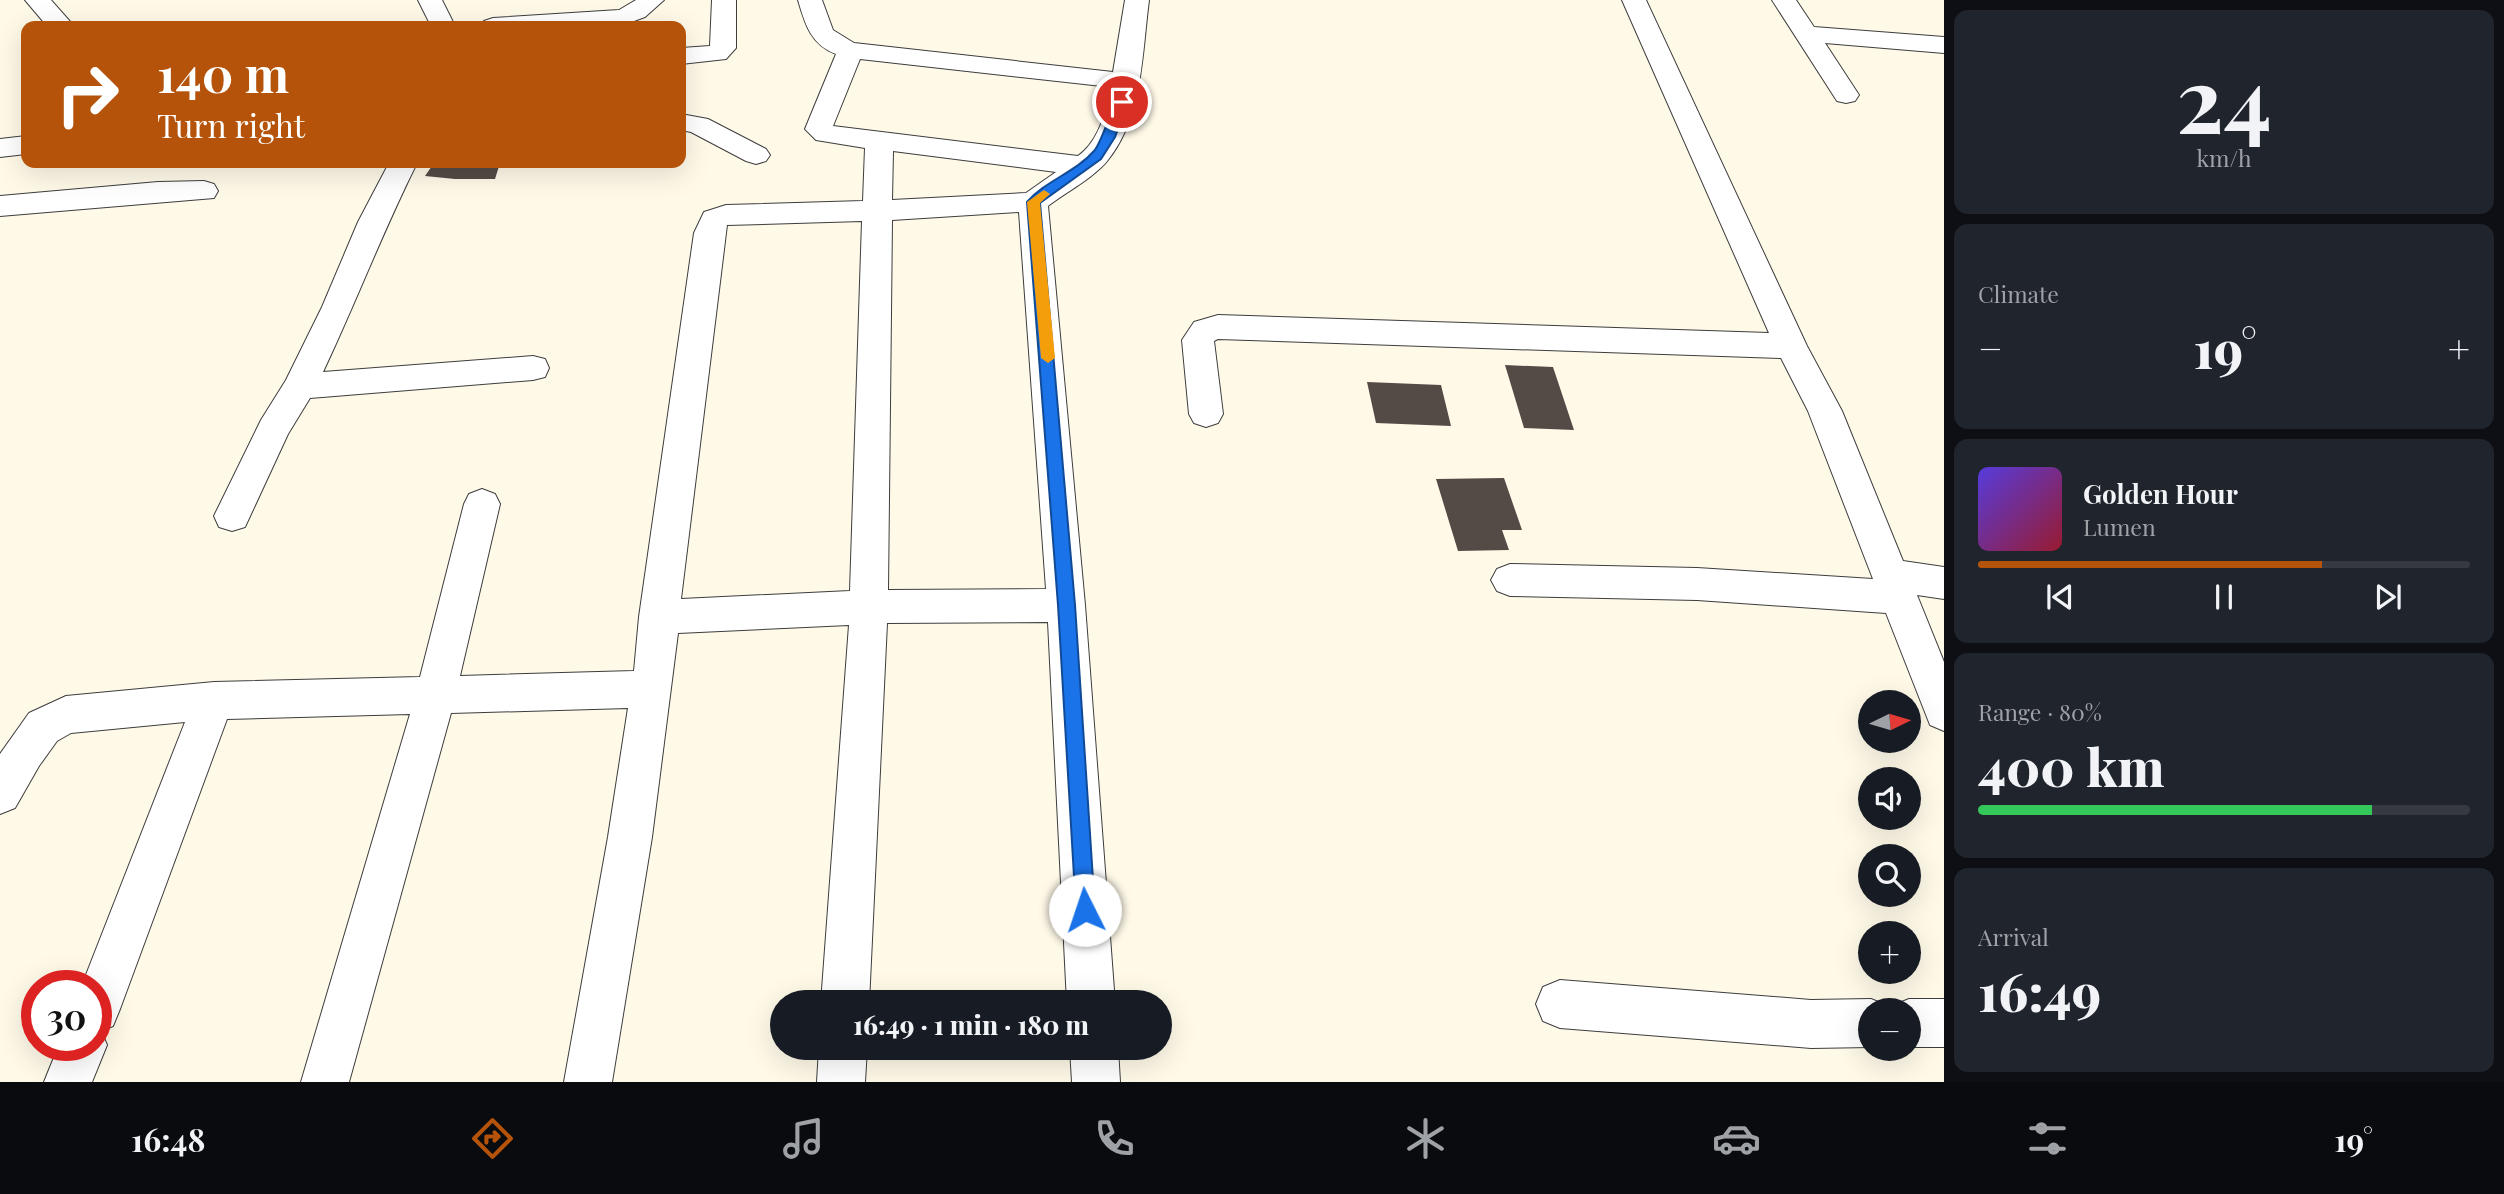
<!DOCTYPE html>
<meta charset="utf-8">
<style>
:root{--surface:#171b24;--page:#20242c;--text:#f1f3f6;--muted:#9ea1a6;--line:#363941;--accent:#b45309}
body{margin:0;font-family:"Playfair Display",serif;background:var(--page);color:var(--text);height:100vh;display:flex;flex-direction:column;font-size:26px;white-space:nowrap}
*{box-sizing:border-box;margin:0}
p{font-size:23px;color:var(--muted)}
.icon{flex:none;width:38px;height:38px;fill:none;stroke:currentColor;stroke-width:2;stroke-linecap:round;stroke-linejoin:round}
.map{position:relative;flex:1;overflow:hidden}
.drawer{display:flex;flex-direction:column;gap:10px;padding:10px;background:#0d0f14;width:560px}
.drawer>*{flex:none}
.guide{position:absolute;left:21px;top:21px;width:665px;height:147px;border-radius:14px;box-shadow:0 7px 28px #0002;background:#b45309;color:#fff;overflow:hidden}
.needle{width:46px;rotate:85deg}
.fabs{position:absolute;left:1858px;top:690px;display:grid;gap:14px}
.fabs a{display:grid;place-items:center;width:63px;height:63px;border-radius:50%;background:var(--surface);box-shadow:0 7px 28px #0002;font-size:35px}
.speed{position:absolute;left:21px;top:970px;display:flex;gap:14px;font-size:35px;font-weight:700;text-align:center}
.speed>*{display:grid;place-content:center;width:91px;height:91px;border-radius:50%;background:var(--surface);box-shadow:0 7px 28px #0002;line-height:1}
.speed .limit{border:10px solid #d22;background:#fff;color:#111}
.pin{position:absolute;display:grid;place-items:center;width:60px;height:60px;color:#fff;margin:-30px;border:4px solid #fff;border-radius:50%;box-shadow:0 2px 7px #0007}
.me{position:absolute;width:77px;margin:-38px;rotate:356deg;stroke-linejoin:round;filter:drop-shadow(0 0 5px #0008)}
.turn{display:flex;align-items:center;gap:24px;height:147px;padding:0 21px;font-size:32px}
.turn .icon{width:91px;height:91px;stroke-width:2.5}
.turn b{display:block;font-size:49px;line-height:60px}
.big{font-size:52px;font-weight:800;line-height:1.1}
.drawer .tile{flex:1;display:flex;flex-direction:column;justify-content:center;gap:10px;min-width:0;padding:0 24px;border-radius:14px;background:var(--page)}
.drawer .dial{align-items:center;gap:0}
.dial b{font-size:91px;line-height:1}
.song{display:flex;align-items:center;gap:21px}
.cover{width:84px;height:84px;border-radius:10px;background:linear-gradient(135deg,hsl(250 70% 55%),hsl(350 70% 35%))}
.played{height:7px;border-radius:4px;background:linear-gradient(90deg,var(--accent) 70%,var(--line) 70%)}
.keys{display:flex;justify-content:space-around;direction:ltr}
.heat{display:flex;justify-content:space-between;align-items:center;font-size:38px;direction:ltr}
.charge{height:10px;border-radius:5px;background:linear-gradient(90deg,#34c759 80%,var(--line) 0)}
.trip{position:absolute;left:770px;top:990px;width:402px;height:70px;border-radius:35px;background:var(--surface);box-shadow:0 7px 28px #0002;font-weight:800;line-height:70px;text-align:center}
.tab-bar{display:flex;height:112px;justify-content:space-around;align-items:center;background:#090b0e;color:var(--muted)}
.tab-bar .icon{width:49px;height:49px}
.tab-bar .on{color:var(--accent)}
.tab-bar b{font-size:32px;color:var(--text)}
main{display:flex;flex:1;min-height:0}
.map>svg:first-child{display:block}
.building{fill:#544b46}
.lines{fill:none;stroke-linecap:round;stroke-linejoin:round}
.minor-casing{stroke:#3d3d3d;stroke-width:2}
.minor{fill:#fff;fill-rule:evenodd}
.route{fill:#1a73e8;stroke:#114b97;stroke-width:2}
.slow{fill:#f59e0b}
</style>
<main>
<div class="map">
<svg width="1944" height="1082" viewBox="0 0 1944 1082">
<rect width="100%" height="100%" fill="#fff9e8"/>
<path class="building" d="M434 163H500L495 179H455L425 176Z
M1505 365 1553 367 1574 430 1524 428Z
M1367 382 1441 385 1451 426 1376 423Z
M1504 478 1522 530H1502L1509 550 1458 551 1436 479Z"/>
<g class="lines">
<defs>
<path id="minor" d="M25 0H51L74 26H47Z
M418 0H442L455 26H431Z
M636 0H664L645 17 623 25 480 26 484 21 493 18 619 10Z
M712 0H736V48L726 59 681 64V48L710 46Z
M798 0H822L833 30 854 43 1113 72 1125 0H1149C1142 53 1143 116 1108 160 1096 176 1065 193 1048 206L1085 605 1115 1003H1067L1048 622 887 623 869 1003H821L849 625 678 633 652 837 612 1082H564L608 837 628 708 451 713 349 1082H301L410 714 227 719 120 1009 113 1026 101 1031 107 1045 92 1082H44L59 1045H96V985H82L185 722 71 733 57 741 39 766 15 808 0 814V754L29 713 66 696 214 682 420 677 464 504 469 494 482 489 495 494 500 504 460 676 634 671 639 617 694 233 704 212 726 205 863 201 865 148 816 140 805 129 836 54C811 45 805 24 798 0ZM860 59 1111 87C1107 111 1098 142 1078 156L833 126ZM893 151 1056 172 1026 193 892 200ZM1019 212 1046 589 888 590 892 220ZM862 221 850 591 681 599 727 225Z
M1622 0H1646L1807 346 1842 411 1903 561 1944 567V599L1917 595 1944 662V731L1930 725 1886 613 1697 600 1510 596 1497 591 1491 580 1497 569 1510 564 1697 568 1873 579 1808 411 1781 358 1218 339 1214 341 1223 414 1218 423 1206 427 1194 423 1189 414 1182 340 1194 322 1218 315 1769 333Z
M1772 0H1796L1814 27 1944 37V53L1825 43 1859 95 1855 101 1846 103 1837 101Z
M681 114 708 119 766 149 770 155 766 161 756 164 746 161 691 132 681 130Z
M26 136V154L0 157V139Z
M389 163H417C383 231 356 302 323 372L533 356 545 359 549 368 545 377 533 380 310 398 288 434 245 527 232 531 219 527 214 516 261 420 286 380 322 307 358 222Z
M204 181 214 184 218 191 214 198 0 216V196L158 182Z
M1560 980 1811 1000 1871 999 1888 1006 1889 1010H1871V1047L1811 1048 1560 1028 1543 1021 1536 1004 1543 987Z
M1909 999H1944V1047H1909V1010H1891L1892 1006Z
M819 1048H867L865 1082H817Z
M1070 1048H1118L1120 1082H1072Z"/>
</defs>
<use href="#minor" class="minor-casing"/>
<use href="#minor" class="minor"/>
</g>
<path class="route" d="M1122 98 1128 102 1115 137 1101 159 1040 203 1075 605 1095 910 1092 917 1085 919 1078 917 1076 910 1058 605 1027 202C1045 181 1076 172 1094 151 1104 139 1111 103 1122 98Z"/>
<path class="slow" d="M1044 190 1050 194 1040 203 1055 358 1048 363 1041 358 1027 202Z"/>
</svg>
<div class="fabs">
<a><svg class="needle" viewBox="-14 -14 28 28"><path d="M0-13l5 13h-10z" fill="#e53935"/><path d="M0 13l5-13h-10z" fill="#9ea1a6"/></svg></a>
<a><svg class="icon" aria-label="sound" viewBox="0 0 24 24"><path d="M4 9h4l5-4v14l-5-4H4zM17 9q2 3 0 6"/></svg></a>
<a><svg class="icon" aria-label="search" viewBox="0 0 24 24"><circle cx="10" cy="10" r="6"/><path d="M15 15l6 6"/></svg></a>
<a>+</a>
<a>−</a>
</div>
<div class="speed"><div class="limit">30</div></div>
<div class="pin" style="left:1122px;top:102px;background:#d93025"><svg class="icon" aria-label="arrive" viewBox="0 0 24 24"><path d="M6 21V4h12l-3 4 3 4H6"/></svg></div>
<svg class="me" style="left:1085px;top:910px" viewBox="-20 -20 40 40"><circle r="19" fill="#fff"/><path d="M0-13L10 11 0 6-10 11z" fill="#1a73e8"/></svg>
<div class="trip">16:49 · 1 min · 180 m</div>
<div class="guide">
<div class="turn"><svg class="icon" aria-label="right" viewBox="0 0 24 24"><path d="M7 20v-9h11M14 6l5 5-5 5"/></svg><div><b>140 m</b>Turn right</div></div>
</div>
</div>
<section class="drawer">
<div class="tile dial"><b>24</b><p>km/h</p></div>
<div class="tile"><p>Climate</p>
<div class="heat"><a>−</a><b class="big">19°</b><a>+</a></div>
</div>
<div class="tile">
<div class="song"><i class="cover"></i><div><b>Golden Hour</b><p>Lumen</p></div></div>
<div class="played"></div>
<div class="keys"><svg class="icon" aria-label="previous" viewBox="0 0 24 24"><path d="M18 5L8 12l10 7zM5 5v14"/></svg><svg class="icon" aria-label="pause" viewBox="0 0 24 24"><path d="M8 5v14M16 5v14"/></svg><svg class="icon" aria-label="next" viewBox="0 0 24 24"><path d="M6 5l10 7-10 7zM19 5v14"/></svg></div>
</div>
<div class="tile"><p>Range · 80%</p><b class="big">400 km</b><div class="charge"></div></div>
<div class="tile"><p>Arrival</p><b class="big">16:49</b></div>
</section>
</main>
<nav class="tab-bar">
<b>16:48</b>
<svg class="icon on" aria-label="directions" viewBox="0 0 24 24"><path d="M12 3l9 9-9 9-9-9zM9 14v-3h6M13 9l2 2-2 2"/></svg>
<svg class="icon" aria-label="music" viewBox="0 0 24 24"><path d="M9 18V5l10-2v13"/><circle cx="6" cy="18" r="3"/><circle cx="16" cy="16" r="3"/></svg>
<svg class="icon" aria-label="phone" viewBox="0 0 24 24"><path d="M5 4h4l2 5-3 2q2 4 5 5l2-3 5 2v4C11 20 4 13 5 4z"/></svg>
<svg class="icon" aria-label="climate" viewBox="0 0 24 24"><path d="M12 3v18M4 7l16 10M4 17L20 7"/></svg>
<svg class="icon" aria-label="car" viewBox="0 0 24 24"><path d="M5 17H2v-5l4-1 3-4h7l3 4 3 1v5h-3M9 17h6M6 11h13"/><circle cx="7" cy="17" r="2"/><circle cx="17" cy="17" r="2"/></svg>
<svg class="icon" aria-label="filters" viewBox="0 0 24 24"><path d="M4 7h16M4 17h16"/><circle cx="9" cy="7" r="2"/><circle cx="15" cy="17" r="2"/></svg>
<b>19°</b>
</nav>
